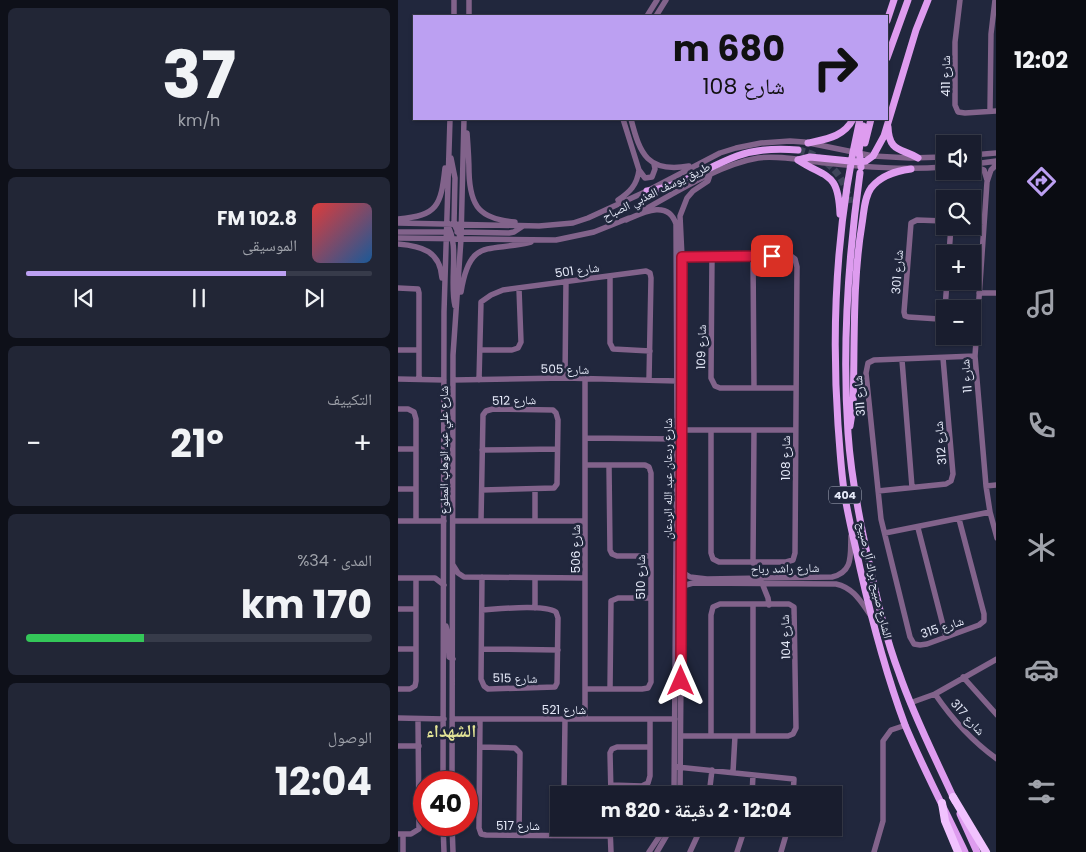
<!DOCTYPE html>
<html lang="ar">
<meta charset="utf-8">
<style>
:root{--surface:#191d2e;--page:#222636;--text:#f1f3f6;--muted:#9fa2aa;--line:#373b4a;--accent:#bca0f2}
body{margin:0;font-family:Poppins,"Noto Naskh Arabic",sans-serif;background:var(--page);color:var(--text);direction:rtl;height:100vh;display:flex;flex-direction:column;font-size:19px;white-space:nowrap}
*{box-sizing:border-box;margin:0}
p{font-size:16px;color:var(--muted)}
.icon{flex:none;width:28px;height:28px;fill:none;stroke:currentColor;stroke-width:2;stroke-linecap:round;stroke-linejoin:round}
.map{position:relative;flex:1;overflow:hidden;direction:ltr}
.sheet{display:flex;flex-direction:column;gap:8px;padding:8px;background:#0e1019;width:398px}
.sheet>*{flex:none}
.guide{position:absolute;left:15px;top:15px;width:475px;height:105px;border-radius:0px;box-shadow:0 1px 4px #0004,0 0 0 1px var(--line);direction:rtl;background:#bca0f2;color:#111;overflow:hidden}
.buttons{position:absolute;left:538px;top:135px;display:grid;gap:10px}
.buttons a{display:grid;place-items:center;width:45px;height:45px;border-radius:0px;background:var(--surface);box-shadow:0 1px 4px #0004,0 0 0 1px var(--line);font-size:25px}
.speed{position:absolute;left:15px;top:771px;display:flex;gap:10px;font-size:25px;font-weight:700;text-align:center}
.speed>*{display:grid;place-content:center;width:65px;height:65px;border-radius:50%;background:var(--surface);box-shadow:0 1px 4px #0004,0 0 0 1px var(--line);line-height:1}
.speed .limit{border:8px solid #d22;background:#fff;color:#111}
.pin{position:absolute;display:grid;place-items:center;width:42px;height:42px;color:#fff;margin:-21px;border-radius:10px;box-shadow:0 2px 8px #0006}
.me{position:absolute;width:55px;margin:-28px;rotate:0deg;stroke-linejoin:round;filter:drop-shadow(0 0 4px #0008)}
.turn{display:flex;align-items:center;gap:18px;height:105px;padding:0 20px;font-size:22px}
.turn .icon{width:65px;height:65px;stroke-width:2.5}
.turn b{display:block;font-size:35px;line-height:42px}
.big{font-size:38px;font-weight:700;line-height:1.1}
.sheet .card{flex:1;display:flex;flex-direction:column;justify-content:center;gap:8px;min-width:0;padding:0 18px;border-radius:8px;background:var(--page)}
.sheet .dial{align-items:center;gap:0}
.dial b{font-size:65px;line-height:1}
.song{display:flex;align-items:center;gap:15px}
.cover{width:60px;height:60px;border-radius:8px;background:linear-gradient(135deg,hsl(0 70% 55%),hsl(210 70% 35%))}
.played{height:5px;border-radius:2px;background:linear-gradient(90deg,var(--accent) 75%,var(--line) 75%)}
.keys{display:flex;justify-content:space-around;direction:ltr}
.heat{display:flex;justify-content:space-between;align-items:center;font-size:28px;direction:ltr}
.charge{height:8px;border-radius:4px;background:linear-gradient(90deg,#34c759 34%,var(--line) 0)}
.trip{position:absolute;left:152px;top:786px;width:292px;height:50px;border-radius:0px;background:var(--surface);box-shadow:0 1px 4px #0004,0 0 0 1px var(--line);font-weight:700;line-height:50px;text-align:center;direction:rtl}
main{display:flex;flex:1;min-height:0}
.dock{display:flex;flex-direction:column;width:90px;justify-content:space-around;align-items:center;background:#0a0c12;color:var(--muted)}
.dock .icon{width:35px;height:35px}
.dock .selected{color:var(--accent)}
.dock b{font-size:22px;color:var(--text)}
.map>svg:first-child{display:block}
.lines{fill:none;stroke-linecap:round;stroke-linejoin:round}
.major-tunnel{stroke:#3e4459;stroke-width:7;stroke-dasharray:7 3.5;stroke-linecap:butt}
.minor{stroke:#82638b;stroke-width:5.5}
.major{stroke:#de9cef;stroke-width:7}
.highway{stroke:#f1c2fe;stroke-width:8}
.route-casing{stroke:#92132f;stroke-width:12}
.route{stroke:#e11d48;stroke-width:9}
.labels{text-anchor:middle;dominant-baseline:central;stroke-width:5;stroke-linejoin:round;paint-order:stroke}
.shield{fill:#21273d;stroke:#aaafc0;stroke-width:1}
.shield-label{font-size:11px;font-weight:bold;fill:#e5e9f8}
.street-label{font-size:12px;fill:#e5e9f8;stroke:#21273d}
.district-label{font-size:18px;font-weight:bold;fill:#e3e496;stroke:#21273d}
</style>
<main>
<nav class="dock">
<b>12:02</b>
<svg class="icon selected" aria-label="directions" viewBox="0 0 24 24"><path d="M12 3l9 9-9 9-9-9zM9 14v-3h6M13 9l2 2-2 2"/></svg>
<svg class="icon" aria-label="music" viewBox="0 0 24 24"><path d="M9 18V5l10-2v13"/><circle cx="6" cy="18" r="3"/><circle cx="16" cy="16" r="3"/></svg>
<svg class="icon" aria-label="phone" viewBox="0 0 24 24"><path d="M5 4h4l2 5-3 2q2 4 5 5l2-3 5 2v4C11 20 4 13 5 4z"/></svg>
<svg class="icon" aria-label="climate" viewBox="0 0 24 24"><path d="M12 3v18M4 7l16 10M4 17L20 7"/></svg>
<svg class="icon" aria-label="car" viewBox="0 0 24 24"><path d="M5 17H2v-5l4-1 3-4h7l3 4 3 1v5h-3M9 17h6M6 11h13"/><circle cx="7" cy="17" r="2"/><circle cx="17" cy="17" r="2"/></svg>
<svg class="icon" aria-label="filters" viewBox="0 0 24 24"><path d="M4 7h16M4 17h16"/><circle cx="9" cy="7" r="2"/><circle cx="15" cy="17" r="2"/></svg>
</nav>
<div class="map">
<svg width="599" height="852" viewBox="0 0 599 852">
<rect width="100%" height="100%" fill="#21273d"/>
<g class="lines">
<path class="major-tunnel" d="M400 150C428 156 447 175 452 203"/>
<path class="minor" d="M562 0 557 42V105L560 112 567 113 599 111
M56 16V0
M71 16V0
M249 16 259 0
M258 16 268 0
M592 111 593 34 597 0
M225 119 241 170 247 178 254 177 257 169 256 164
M233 119C242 155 250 173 291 166
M69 133C70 146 71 159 71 172 72 207 82 219 117 222
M574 155 599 153
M53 158 57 178 56 224 63 238
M576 164 599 161
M599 164 593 170 589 182 577 356 588 486 592 512 599 538
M574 165 586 170 589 180
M220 200C232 192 239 185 241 170
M246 210C278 192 323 164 360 158 382 155 406 161 428 163 468 167 506 170 546 167
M0 219C40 216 43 205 47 168
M228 220C244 213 270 199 278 224L279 425 276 795
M546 221 519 220 513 223 506 312 507 316 510 317 541 319 545 318 546 315
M574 221 586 222
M0 223 141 226 175 223 190 218 249 191 322 153 338 148 363 143 392 141 406 142 475 156 512 158 546 157
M49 225C62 244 51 282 57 306
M0 232H51
M59 232 111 233 116 232 125 226
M0 238 158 240 196 232 231 218
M0 244C24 246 42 251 44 278
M551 254 553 226
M314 256 313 378 317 386 322 388H397
M355 256 356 387
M284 257 393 256 397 259 399 267 397 553 395 560 388 562H321L315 559 313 553V430
M212 276V343L215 349 252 351
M0 288 20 289 21 293V379
M63 292C72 236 91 253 133 242
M581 293H599
M547 309 549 281
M0 350H20
M82 350H114L120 348 123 342 121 289
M504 360 514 487
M167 378 168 281
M0 379 46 380
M55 380 167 378 279 381
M81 380 83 302 93 295 105 290 248 271 252 273 253 278 251 380
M0 409H10L16 412 18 419V521
M285 430H397
M187 438 279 439
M0 449H18
M84 450 159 449
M187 465H247L251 467 253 473V682L250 688 244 689H187
M211 466 212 550 214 554 219 556H252
M588 486 599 485
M0 489H18
M480 491 548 484 553 481 555 474 545 358
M561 519 586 614V621L581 625 529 644 522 645 516 644 512 637 483 519 468 373 470 363 476 360 577 356
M0 521H46
M55 521H187
M83 521 85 415 88 411 95 409 155 410 158 413 160 420 159 484 156 488 84 490
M137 521V489
M520 528 548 637
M487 533 592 512
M355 563 356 430
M55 565 60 573 66 577 187 578
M284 572 292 577 309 579 434 577C456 572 452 554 453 536
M0 578H37L46 585
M137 578V608
M364 583 370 598 371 605
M284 589 288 585 295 583 438 584C456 588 463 602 473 616
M0 609H18
M84 610C101 609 145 604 158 612L160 618 159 683 157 687 90 689 86 686 83 679 84 577
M48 626 50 635 51 657 55 659
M0 649H17
M84 649 160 650
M599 659 537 694C554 719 574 741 599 759
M565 677 599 715
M0 689H12L17 686 18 681V578
M212 689 213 601 220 598H252
M512 703 537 694
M0 718 46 719
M187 718V380
M54 719H277
M82 719 81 828 83 834 88 835 212 836
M283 736H390L395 734 398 728 396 607 391 604H322L315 607 313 615V736
M355 736V605
M0 746H21
M82 747 117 748 122 753 121 835
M279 767 396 779 395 795
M335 772 337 736
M45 782 46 312 52 119
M54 782 55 355 63 239 66 119
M213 785 244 786 250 783 252 776V719
M166 795 167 719
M213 795 212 753 214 749 219 747H252
M282 795 285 430 284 257 282 216 289 198 295 191 310 181 312 175
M311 795 314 770
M354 795 355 775
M45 825 46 852
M54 825 55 852
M212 828 213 852
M0 834H13L21 829 20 719
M5 834V852
M166 835V828
M251 852 267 828
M259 852 273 828
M292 852 303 828
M339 852 347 828
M383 852 390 828
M476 852 485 821V741L493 730 508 725"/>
<path class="major" d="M489 21 496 0
M489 58 510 0
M462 119C439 219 433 322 440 425 442 449 443 473 447 497 451 521 457 544 462 568 474 621 488 674 507 725 525 768 547 810 567 852
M490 127C491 153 504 148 520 158
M410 143C428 139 446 137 455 119
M467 143 473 119
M400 160 412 157 462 162 468 161 475 156 486 136 518 30 530 0
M400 160C429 179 440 171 442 214
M463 167 461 151 465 126
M462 173C450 259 444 346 450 433 453 478 462 523 472 567 480 603 488 639 501 673 516 717 538 759 557 801
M249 191C282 187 309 167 339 156 359 149 379 148 400 150
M452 426 455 407C457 347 454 284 464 224 466 212 466 198 473 188 483 175 498 171 513 169
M562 814 579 852"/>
<path class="highway" d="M555 797 588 852
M544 803 547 821 560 852"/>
</g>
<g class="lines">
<defs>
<path id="route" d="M283 681 284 257 374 256"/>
</defs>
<use href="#route" class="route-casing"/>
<use href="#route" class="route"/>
</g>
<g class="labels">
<rect class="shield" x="431" y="486.5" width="32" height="17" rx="4"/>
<g class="shield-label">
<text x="447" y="495">404</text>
</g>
<g class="street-label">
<text transform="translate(547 76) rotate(-90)">شارع 411</text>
<text transform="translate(258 191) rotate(-26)">طريق يوسف العذبي الصباح</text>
<text transform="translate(179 270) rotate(-8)">شارع 501</text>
<text transform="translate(499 272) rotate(-86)">شارع 301</text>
<text transform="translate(303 347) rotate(-89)">شارع 109</text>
<text transform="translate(167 369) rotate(1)">شارع 505</text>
<text transform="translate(568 376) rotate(-94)">شارع 11</text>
<text transform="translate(461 396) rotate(-94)">شارع 311</text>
<text transform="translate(116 400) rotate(-1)">شارع 512</text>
<text transform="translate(542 443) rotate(-95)">شارع 312</text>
<text transform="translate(45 450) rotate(-90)">شارع علي عبد الوهاب المطوع</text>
<text transform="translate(387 458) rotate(-90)">شارع 108</text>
<text transform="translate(269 479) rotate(-90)">شارع ردعان عبد الله الردعان</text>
<text transform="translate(177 549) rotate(-90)">شارع 506</text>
<text transform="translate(387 568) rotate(-1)">شارع راشد رباح</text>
<text transform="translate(242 577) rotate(-90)">شارع 510</text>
<text transform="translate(477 580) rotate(77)">الشارع صبيح براك آل صبيح</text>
<text transform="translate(544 627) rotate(-18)">شارع 315</text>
<text transform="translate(387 637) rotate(-92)">شارع 104</text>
<text transform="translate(117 678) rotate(1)">شارع 515</text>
<text x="166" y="709">شارع 521</text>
<text transform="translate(570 717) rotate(48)">شارع 317</text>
<text x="120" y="825">شارع 517</text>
</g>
<g class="district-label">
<text x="53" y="730">الشهداء</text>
</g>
</g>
</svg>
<div class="buttons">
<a><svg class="icon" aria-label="sound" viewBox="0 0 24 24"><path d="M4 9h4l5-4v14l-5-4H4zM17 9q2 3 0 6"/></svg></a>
<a><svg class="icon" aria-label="search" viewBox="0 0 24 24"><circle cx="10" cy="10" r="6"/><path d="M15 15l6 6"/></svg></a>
<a>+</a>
<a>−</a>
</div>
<div class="speed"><div class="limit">40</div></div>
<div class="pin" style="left:374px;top:256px;background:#d93025"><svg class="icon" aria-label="arrive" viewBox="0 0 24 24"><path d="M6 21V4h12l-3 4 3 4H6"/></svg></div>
<svg class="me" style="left:283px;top:681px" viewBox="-20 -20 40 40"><path d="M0-17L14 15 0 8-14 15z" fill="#e11d48" stroke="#fff" stroke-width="4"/></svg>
<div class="trip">12:04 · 2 دقيقة · 820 m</div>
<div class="guide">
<div class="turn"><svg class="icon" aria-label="right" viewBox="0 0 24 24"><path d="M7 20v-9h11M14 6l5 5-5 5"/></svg><div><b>680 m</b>شارع 108</div></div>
</div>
</div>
<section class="sheet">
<div class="card dial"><b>37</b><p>km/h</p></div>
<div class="card">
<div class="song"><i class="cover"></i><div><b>102.8 FM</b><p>الموسيقى</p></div></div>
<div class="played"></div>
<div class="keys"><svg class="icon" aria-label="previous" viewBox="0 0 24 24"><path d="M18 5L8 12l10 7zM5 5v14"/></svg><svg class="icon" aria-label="pause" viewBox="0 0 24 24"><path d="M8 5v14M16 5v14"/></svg><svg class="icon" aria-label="next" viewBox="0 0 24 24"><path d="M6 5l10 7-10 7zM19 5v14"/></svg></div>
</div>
<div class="card"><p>التكييف</p>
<div class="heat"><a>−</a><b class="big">21°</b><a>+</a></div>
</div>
<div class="card"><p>المدى · 34%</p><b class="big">170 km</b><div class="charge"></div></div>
<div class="card"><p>الوصول</p><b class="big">12:04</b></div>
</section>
</main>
